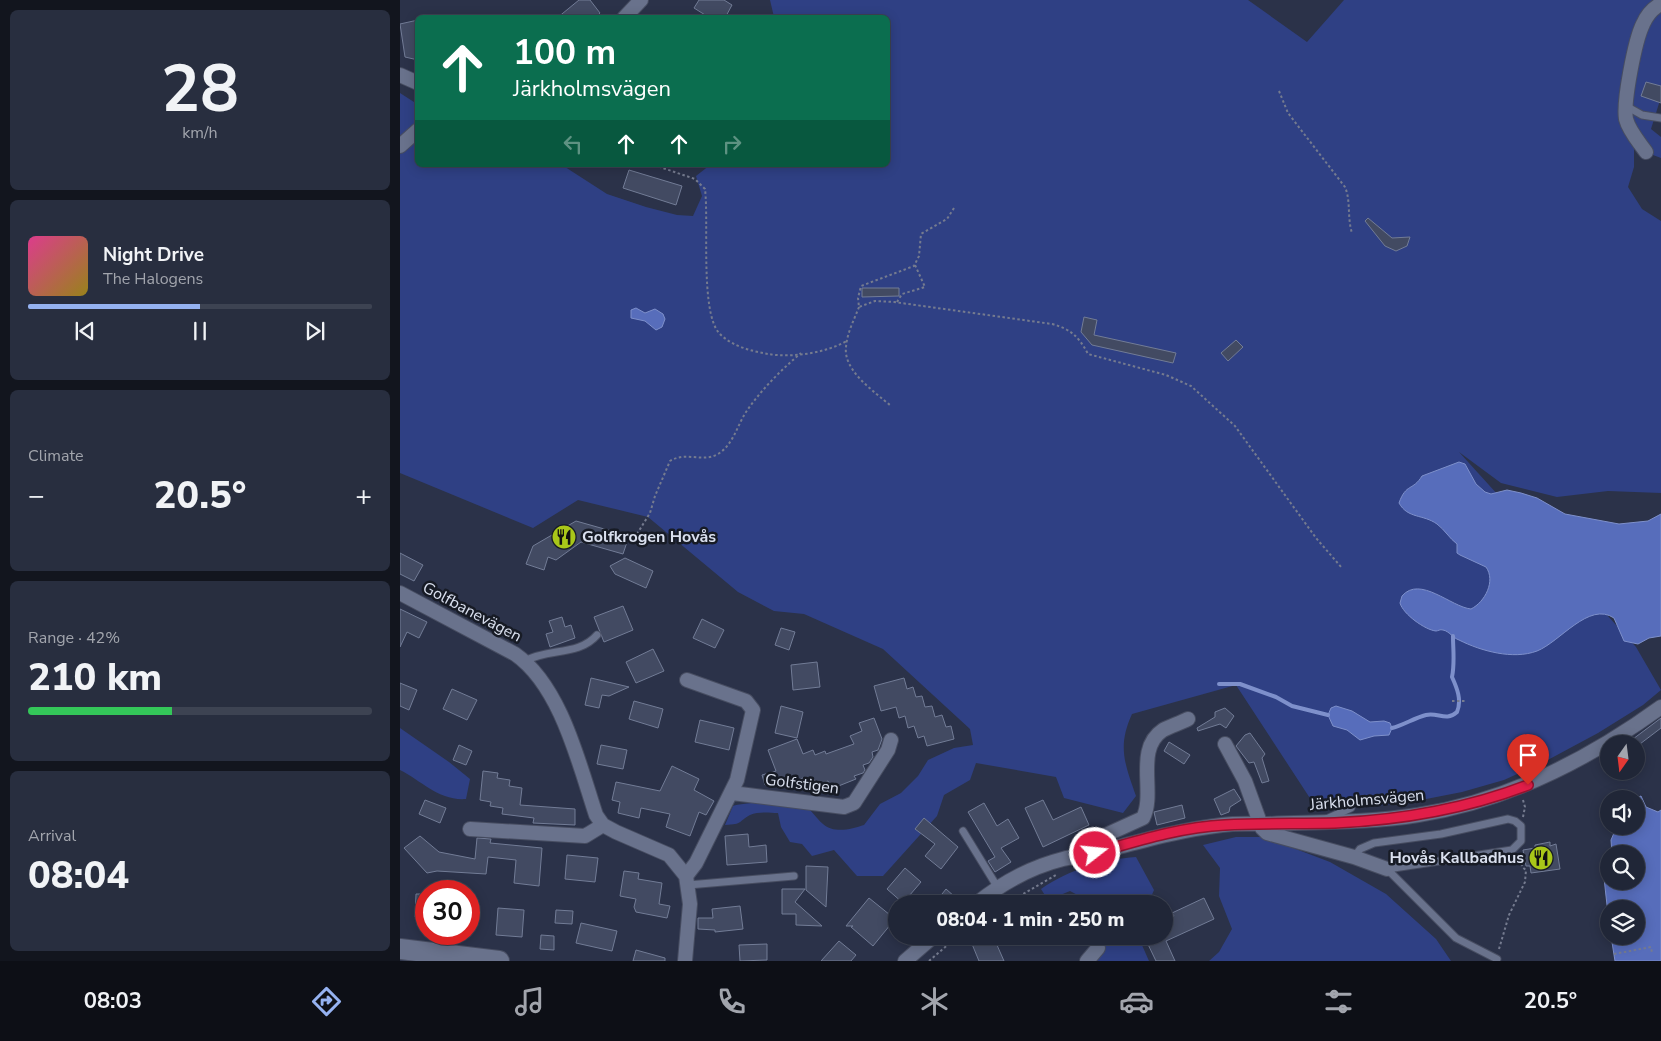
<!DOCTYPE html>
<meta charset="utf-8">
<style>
:root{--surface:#202637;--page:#282e3f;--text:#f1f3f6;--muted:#a2a5ad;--line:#3d4352;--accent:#95b2f1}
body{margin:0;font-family:"Nunito Sans",sans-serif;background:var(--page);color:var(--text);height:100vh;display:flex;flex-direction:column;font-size:19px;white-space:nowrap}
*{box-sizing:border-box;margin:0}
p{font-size:16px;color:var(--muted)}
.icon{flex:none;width:28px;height:28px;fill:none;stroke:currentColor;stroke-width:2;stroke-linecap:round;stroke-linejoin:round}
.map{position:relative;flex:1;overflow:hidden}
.details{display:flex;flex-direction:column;gap:10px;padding:10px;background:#12151e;width:400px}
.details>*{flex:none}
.banner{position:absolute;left:15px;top:15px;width:475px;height:152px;border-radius:8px;box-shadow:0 2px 12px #0003,0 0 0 1px var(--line);background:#0b6e4f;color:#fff;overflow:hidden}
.needle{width:32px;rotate:194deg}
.fabs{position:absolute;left:1200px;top:735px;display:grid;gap:10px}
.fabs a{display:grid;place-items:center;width:45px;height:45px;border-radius:50%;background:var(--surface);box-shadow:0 2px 12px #0003,0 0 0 1px var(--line);font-size:25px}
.speed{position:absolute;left:15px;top:880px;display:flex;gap:10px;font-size:25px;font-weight:700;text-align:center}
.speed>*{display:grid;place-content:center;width:65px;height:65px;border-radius:50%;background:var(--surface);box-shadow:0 2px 12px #0003,0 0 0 1px var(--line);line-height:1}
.speed .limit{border:8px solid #d22;background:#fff;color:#111}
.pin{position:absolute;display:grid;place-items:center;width:42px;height:42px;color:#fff;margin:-51px -21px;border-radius:50% 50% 50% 0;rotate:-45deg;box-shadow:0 0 5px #0007}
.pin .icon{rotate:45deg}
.me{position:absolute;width:55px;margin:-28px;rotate:74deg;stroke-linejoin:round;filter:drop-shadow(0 0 4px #0008)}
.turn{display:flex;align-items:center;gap:18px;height:105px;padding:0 15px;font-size:22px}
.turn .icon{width:65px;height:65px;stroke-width:2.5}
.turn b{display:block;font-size:35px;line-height:42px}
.lanes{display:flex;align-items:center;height:48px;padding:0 15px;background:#0003;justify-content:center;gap:25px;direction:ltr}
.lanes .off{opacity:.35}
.big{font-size:38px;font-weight:800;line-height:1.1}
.details .card{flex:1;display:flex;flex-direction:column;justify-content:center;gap:8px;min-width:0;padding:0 18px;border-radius:8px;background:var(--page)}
.details .dial{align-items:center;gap:0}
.dial b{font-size:65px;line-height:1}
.song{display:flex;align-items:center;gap:15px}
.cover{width:60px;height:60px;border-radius:8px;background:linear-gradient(135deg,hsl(330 70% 55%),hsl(50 70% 35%))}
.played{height:5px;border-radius:2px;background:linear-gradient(90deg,var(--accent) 50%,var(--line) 50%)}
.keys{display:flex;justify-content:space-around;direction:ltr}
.heat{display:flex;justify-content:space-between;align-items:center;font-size:28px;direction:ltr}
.charge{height:8px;border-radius:4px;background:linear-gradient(90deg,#34c759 42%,var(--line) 0)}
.trip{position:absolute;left:488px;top:895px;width:285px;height:50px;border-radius:25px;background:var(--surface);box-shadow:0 2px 12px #0003,0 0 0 1px var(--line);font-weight:800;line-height:50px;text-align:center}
.menu{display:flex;height:80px;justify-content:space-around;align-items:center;background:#0d0f16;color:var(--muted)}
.menu .icon{width:35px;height:35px}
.menu .active{color:var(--accent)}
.menu b{font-size:22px;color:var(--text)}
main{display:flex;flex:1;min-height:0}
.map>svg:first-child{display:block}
.green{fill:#2f4084}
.water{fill:#576dbb;stroke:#7e90cb}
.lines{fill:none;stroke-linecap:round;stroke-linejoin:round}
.stream{stroke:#7e90cb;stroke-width:4}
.building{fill:#424a62;stroke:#727c96}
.lane-casing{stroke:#474d61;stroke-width:9}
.street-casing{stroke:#474d61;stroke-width:16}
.secondary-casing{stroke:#474d61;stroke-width:22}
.path{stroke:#757b8f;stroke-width:2;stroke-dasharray:2.5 2.5;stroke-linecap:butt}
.lane{stroke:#69728c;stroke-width:7}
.street{stroke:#69728c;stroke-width:14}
.secondary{stroke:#69728c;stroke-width:20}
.route-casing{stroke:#92132f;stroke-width:12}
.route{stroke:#e11d48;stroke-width:9}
.labels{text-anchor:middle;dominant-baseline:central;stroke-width:5;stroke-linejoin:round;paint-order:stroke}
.poi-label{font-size:16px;font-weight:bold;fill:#dae0ef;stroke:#171b25;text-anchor:start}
.street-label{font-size:16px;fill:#dae0ef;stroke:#171b25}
</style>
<main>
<section class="details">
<div class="card dial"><b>28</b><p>km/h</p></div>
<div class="card">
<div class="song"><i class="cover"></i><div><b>Night Drive</b><p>The Halogens</p></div></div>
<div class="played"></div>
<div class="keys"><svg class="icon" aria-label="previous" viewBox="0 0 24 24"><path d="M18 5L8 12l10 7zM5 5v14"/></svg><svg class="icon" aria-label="pause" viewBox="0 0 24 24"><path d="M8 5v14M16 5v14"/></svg><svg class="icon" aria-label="next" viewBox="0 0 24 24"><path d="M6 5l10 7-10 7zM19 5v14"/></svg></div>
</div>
<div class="card"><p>Climate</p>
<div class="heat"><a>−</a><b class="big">20.5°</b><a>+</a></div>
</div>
<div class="card"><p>Range · 42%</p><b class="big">210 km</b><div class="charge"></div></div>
<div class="card"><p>Arrival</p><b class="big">08:04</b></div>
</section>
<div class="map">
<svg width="1261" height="961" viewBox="0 0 1261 961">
<rect width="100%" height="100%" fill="#2b3249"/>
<path class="green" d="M370 0H848L907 42 944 0H1261V97L1251 129 1261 137V158L1234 148V167L1228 187 1242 209 1261 221V493L1208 491 1157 497 1101 483 1059 452 1236 647 1261 690 1243 705 1198 733 1144 762 1104 780 1062 792 1016 801 977 806 954 804 919 812 836 685 732 714C717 747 725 764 736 796L723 813 664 798 656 777 576 763 570 780 544 795 537 816 483 876H457L434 850 412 856 402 844 390 842 381 827 378 813C370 813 359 811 350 815 337 822 344 824 325 825L333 806C343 802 393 800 403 805 412 810 415 817 423 824 434 834 452 829 464 825L480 804 501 793 518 776 528 760 554 748 573 745 570 729 483 649 404 614 374 611 338 592 248 517 178 500 133 528 0 473V93L17 104 18 165H162L207 194 246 207 277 215 293 216 302 196 296 176 310 165H488V18L374 17Z
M0 728 49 762 70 779 66 799C39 801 22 781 0 770Z
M836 837H864L930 862 986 894 1036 939 1051 961H809L819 952 832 929 819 896 820 868 803 845Z
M736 857 754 890 748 904H688L687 900 670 891 648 900 641 889C668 870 704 859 736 857Z
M688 936H738L749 961H696Z"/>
<path class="water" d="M236 308 245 313 255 309 263 314 265 319 262 327 256 330 245 321 231 318V310Z
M1059 462 1065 464 1076 484 1085 492 1091 494 1107 490 1121 493 1137 498 1165 514 1219 524 1248 521 1261 514V636L1249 638 1238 644 1224 641 1214 618C1189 601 1160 642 1137 651 1113 660 1081 651 1059 640 1053 638 1049 631 1043 630 1040 629 1038 631 1036 631 1025 630 1003 614 1000 603L1002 596C1020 575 1051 607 1071 609 1085 602 1096 581 1086 567L1060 555 1057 553V544C1049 538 1045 530 1037 524 1023 514 1008 519 999 503 1006 483 1013 491 1022 476Z
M936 706 952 711 970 722 984 721 990 723 992 728 989 735 974 736 960 740 947 730 933 726 928 715 931 708Z
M1241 796 1246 807 1258 812 1261 810V961H1215L1211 936H1236V909H1209V923L1204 878 1209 864V881H1236V854H1212L1211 840 1217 826H1236V799H1233Z"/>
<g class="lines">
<path class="stream" d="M819 684H840L876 697 892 706 928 715
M992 728C1004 725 1014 718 1026 715 1038 712 1046 722 1057 712 1062 700 1057 688 1052 677 1055 663 1053 650 1053 636"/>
</g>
<path class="building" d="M179 0H190L200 13 195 18H157Z
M299 0H324L332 5 325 18H310L294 8Z
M18 20V60L5 57 0 24Z
M1246 82 1261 86V103L1241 96Z
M229 170 282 186 276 205 223 188Z
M968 218 992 238 1010 237 1007 246 996 251 985 246 965 221Z
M462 288H499V296L462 297Z
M684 317 697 320 694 335 776 353 773 363 692 345 681 332Z
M836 340 843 347 828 361 821 353Z
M176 521 229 536 223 554 181 542 156 560 148 557 144 570 126 564 133 546Z
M0 553 23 565 14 581 0 574Z
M225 558 253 571 246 588 215 574 210 566Z
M223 606 233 630 204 642 194 617Z
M0 609 27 622 19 638 7 632 0 647Z
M162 617 165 627 171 625 175 638 150 647 146 634 153 632 149 621Z
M302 619 324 630 315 648 293 638Z
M381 628 395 632 389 650 375 645Z
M253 649 264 671 236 683 226 662Z
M417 662 420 687 393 690 391 665Z
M191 678 229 687 209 696 202 695 199 708 185 705Z
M504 678 507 689 513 687 516 697 522 696 525 707 532 706 535 717 542 715 546 727 551 726 554 739 527 746 524 736 518 738 514 726 508 728 505 716 499 718 496 707 481 711 474 686Z
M0 683 17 690 9 710 0 706Z
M52 689 77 700 67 720 43 709Z
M234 701 263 709 258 728 229 719Z
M381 706 403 712 397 738 375 733Z
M825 708 834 716 826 728 820 724 798 731 797 728 815 717V712Z
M474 718 482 739 478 750 472 752 473 757 469 763 463 765 465 770 463 773 454 776 456 779 431 789 428 781 417 785 415 780 405 784 403 778 393 782 391 777 365 785 362 775 376 771 368 750 397 739 403 754 413 750 415 755 425 751 426 754 454 744 450 736 462 731 459 723Z
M1261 718V728L1236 747V744H1231L1229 742Z
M300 720 334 728 329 750 295 742Z
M850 733 865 754 862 758 869 781 862 783 854 762 849 763 836 746 845 735Z
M769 742 790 755 784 764 764 751Z
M59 745 72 751 66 765 53 760Z
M201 745 227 750 223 769 197 764Z
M272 766 299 779 294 790 314 801 306 815 299 812 290 836 266 827 270 814 241 808 239 818 218 813 220 802 212 800 216 782 260 791Z
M83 771 98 773 97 778 110 780 109 786 122 788 120 805 175 809V825L133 823 134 818 102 814 103 808 90 806 91 802 80 800Z
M834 789 841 800 830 807 829 812 821 815 814 799Z
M25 800 46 808 40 823 19 814Z
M643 800 653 820 681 807 689 825 643 847 625 808Z
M584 803 597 826 608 819 619 838 601 848 611 862 595 872 588 861 595 857 568 812Z
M782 805 785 818 757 825 754 812Z
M524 818 558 847 541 869 525 856 535 844 515 829Z
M348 834 349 847 366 845 367 862 327 865 325 836Z
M20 836 39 852 75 859 77 838 91 839 90 843 142 848 139 886 114 883 116 860 88 857 86 874 37 871 27 873 4 848Z
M1150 842V846L1156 844 1160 869 1131 873 1130 866H1126L1123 850 1135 848V845Z
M167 855 198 858 195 882 165 879Z
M406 866 428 867 426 907 406 890Z
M505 868 521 882 503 903 487 889Z
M224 871 239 873 238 879 262 883 259 904 270 906 267 918 236 912 234 907 236 899 220 896Z
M382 889H405L395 902 422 926 396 925V914H382Z
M546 889 555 897 550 904H543L538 899Z
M16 894H26V917H15Z
M469 898 495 919 473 946 451 927 453 926H446Z
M804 898 814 919 766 941 775 961H756L744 936H764V921L774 916 772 913Z
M340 906 343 929 315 932V930L298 929V918H313L312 909Z
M98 908 124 910 122 937 96 935Z
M156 910 173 911 172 924 155 923Z
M181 923 217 931 212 951 176 943Z
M141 935 154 936V950L140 949Z
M589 936H593L604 961H579L572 944Z
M439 941 456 955 451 961H421Z
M367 944V960L340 961 339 945Z
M236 950 265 958V961H233Z"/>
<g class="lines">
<defs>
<path id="lane" d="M1226 106 1242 115 1261 118
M125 661C148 648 179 656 197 635
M924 820 951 808
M563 831 598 888
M954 857 960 849 974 843 1041 834 1108 819 1115 821 1121 826V841L1112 850 987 869
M987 869 1056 938 1097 959
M288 885 394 876"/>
<path id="street" d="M224 18 241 0
M0 75 18 83
M0 146 18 130
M1246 152C1239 142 1229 131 1226 119 1223 102 1235 40 1243 24 1247 15 1253 8 1261 4
M0 593 115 654C161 686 179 764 196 815L203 825 216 832 269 855 286 876 290 904 285 961
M825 744 845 781 862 828 867 833 954 857 987 869
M332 793 444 807 454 803 488 750 491 740
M70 829 185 836 203 825
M679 855 686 844 743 818C756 793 734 749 763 730 771 726 780 723 788 719
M286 876 296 863 337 780 353 710 346 701 287 680
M576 904C602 883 631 867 663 859 674 856 685 856 696 853 738 842 779 830 822 825 837 823 852 824 867 824 917 822 968 823 1018 815 1108 801 1188 760 1261 707
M505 961 534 936
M687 961 698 948"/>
<path id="secondary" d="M0 949 99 961"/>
</defs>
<use href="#lane" class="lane-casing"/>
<use href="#street" class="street-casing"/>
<use href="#secondary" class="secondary-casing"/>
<path class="path" d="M879 91 888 113 945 187C951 201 947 217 952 233
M254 165 295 179 305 189C309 222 300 311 319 333 331 346 351 351 368 354 393 358 425 353 447 341
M554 208 547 219 521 234 519 256 514 266 461 286 458 298 459 307 475 301 494 302 652 324C671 329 679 337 688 354L766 375 791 386 835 426 916 538 942 568
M497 302 502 294 525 287 515 265
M459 307C454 320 447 333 446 347 443 371 475 392 491 406
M237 534 250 513 255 496 270 461C286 451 303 463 318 454 333 445 337 426 346 412 361 390 380 371 401 353
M1052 701H1066
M1123 800 1125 807 1123 817
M606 904 656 875
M1099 949 1109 915 1125 882 1126 870 1122 867 1120 854
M1214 954 1251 947 1252 953
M529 961 558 936"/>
<use href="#lane" class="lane"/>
<use href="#street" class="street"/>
<use href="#secondary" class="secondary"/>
</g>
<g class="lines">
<defs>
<path id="route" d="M695 853C737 841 781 827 825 825 861 823 898 824 935 823 1000 820 1066 809 1128 785"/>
</defs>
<use href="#route" class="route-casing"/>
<use href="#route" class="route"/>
</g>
<defs>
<symbol id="restaurant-disc" viewBox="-11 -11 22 22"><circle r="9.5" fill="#a9c719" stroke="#171b25"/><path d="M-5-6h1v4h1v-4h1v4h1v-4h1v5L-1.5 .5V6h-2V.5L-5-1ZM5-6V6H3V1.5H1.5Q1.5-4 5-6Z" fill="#111"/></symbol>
</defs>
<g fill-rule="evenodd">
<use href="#restaurant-disc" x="150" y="523" width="28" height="28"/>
<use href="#restaurant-disc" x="1127" y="844" width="28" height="28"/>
</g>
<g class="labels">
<g class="poi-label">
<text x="182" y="537">Golfkrogen Hovås</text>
<text x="1124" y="858" text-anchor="end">Hovås Kallbadhus</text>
</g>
<g class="street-label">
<text transform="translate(72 612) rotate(28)">Golfbanevägen</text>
<text transform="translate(402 784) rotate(7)">Golfstigen</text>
<text transform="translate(967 800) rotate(-5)">Järkholmsvägen</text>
</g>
</g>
</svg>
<div class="fabs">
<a><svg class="needle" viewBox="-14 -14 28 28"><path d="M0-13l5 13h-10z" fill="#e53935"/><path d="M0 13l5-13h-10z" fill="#a2a5ad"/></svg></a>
<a><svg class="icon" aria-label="sound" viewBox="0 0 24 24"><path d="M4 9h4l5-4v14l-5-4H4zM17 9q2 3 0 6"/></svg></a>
<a><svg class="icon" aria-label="search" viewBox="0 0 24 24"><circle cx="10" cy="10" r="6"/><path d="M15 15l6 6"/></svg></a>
<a><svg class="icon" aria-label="layers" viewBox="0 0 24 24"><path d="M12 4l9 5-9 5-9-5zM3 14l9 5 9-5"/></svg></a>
</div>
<div class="speed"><div class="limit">30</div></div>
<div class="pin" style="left:1128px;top:785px;background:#d93025"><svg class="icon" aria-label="arrive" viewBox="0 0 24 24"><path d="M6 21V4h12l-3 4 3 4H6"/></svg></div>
<svg class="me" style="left:695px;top:853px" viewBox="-20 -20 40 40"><circle r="17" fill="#e11d48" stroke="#fff" stroke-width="3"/><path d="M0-11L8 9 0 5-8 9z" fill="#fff"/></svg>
<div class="trip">08:04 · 1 min · 250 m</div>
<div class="banner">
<div class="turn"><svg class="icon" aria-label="ahead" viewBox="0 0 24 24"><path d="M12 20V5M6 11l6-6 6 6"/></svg><div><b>100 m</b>Järkholmsvägen</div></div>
<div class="lanes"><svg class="icon off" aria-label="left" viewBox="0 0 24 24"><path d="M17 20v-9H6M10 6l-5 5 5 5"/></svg><svg class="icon" aria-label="ahead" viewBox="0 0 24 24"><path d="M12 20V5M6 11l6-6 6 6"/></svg><svg class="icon" aria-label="ahead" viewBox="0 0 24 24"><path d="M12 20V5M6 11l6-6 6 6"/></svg><svg class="icon off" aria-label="right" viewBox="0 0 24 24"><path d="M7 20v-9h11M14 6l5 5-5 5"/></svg></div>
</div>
</div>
</main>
<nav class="menu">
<b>08:03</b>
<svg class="icon active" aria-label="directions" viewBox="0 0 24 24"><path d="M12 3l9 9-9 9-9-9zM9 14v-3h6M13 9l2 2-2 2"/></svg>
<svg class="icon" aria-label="music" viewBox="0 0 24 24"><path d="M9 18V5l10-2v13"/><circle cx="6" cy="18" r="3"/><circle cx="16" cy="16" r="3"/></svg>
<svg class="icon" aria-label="phone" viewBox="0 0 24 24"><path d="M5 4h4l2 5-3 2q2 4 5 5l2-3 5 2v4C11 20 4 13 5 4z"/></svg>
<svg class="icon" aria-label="climate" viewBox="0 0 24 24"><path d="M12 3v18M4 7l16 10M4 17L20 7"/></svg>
<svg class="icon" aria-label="car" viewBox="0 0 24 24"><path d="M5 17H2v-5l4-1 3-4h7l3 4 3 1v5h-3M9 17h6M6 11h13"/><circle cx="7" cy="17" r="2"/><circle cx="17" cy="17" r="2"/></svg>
<svg class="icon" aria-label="filters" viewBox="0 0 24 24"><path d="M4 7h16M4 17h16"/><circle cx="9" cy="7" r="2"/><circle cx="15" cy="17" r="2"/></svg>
<b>20.5°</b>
</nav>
